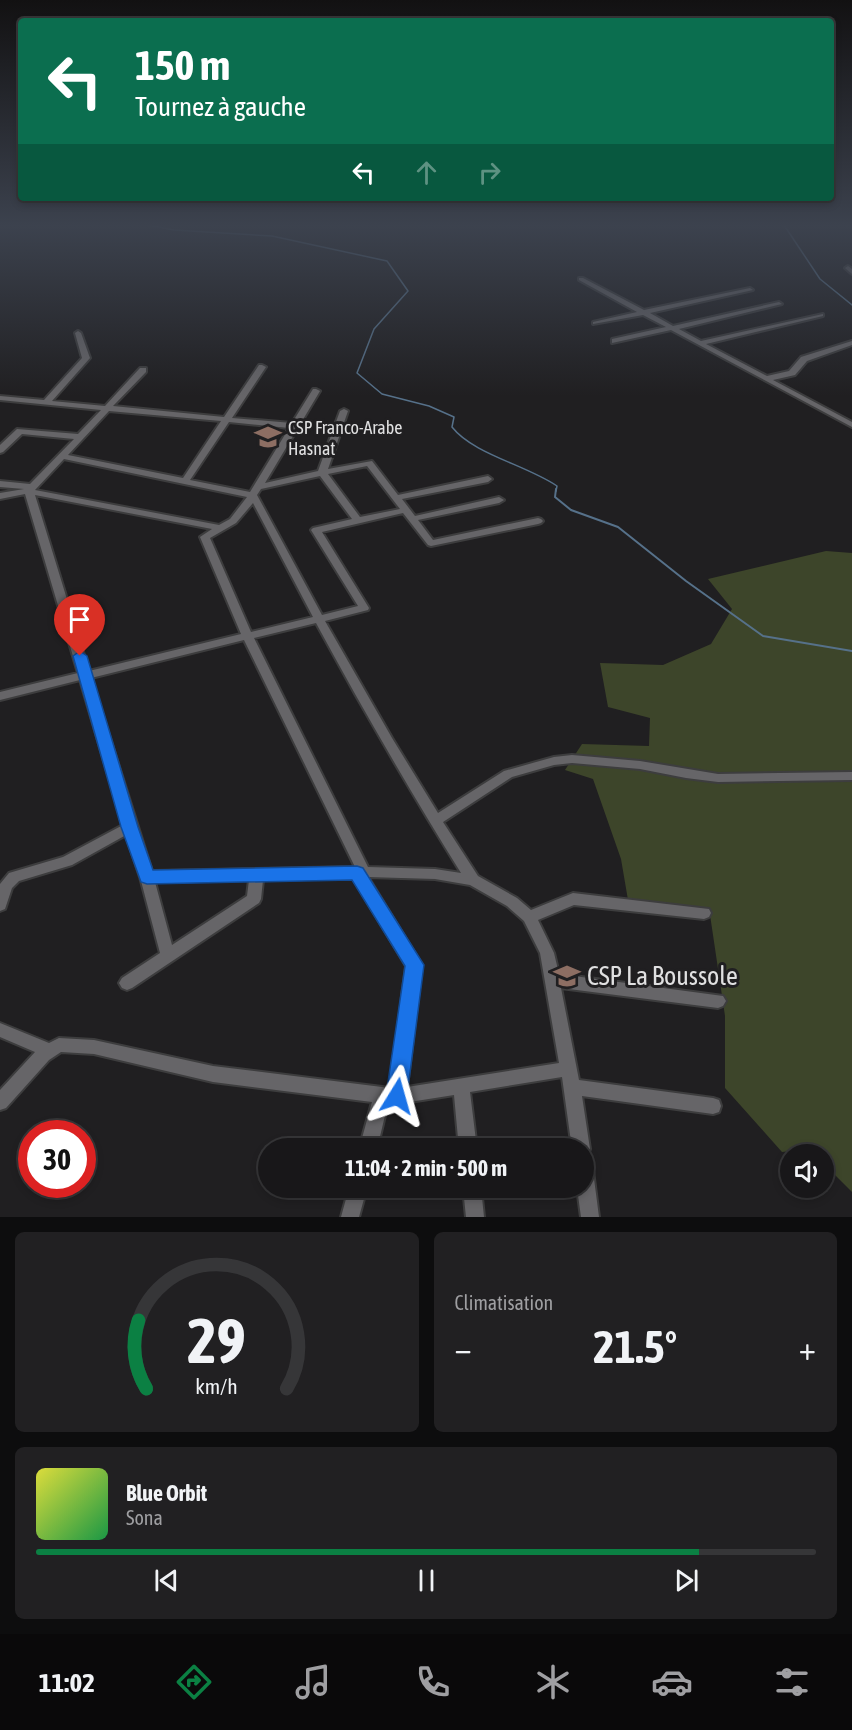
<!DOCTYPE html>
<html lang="fr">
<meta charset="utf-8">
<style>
:root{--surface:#181719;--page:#212022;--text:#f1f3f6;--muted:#9f9fa2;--line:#363638;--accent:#0b8043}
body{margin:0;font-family:"Asap Condensed",sans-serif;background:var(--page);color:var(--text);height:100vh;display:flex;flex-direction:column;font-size:22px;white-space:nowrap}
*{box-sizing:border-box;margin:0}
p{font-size:20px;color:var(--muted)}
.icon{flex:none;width:33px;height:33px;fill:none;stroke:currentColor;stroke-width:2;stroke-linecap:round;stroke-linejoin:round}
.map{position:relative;height:1217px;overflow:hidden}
.drawer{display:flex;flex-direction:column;gap:15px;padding:15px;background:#0d0d0e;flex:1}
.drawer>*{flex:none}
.banner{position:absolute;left:18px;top:18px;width:816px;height:183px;border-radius:6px;box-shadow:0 3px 9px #0003,0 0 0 2px var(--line);background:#0b6e4f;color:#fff;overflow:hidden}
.tools{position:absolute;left:780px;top:1144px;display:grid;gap:12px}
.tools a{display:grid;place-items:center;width:54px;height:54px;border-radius:50%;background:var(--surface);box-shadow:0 3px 9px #0003,0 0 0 2px var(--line);font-size:30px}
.speed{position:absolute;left:18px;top:1120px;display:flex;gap:12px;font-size:30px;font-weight:700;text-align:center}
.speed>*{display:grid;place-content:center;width:78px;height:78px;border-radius:50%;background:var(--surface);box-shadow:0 3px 9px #0003,0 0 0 2px var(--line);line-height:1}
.speed .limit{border:9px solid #d22;background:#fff;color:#111}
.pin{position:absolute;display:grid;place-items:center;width:51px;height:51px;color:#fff;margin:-62px -26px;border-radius:50% 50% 50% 0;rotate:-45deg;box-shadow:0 0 6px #0007}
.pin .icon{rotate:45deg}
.me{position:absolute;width:66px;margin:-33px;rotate:8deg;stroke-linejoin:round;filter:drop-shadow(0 0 4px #0008)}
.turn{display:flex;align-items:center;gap:21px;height:126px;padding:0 18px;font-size:27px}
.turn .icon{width:78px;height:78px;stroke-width:2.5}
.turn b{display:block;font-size:42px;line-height:51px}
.lanes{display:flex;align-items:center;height:57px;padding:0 18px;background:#0003;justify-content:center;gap:30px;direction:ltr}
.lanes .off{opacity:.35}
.big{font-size:45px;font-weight:700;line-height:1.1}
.drawer .card{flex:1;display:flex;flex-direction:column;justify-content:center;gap:9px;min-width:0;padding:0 21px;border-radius:9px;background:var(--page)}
.drawer .dial{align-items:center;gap:0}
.dial svg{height:156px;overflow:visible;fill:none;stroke:var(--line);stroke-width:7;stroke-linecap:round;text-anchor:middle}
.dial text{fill:var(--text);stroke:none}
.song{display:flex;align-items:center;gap:18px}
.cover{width:72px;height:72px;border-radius:9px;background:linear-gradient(135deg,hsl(60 70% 55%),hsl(140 70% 35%))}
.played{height:6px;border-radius:3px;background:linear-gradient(90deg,var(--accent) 85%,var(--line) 85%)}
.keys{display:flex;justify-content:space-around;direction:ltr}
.heat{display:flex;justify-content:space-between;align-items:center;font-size:33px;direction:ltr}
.drawer .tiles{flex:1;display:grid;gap:15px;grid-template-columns:1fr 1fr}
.card:last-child{grid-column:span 2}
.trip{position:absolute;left:258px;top:1138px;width:336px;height:60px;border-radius:30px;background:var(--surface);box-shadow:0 3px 9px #0003,0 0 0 2px var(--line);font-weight:700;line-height:60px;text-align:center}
.tabs{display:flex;height:96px;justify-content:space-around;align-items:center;background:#0a090a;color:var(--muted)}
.tabs .icon{width:42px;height:42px}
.tabs .current{color:var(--accent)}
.tabs b{font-size:27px;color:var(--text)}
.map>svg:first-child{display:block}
.green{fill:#3d452a}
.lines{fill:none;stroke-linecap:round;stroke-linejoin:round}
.stream-far1{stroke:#56718a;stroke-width:1.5}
.stream{stroke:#56718a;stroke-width:2}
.minor-casing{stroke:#3d3d3e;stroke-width:4}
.minor{fill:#666568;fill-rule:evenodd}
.route{fill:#1a73e8;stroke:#114b97;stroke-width:1.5}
.labels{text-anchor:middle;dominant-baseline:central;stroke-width:6;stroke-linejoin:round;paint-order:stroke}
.far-poi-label{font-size:18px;fill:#e0e0e1;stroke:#201f21;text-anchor:start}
.near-poi-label{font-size:26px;fill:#e0e0e1;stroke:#201f21;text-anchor:start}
</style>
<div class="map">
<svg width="852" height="1217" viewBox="0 0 852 1217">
<rect width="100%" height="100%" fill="#201f21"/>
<path class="green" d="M826 551 852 553V1192L824 1164V1155H815L808 1149 782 1152 725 1088V1016L709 908 628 900 621 859 593 779 565 770 582 744 649 746 650 718 608 707 600 663 663 665 711 644 732 609 708 579Z"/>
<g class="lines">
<path class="stream-far1" d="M148 225 174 230 272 236 387 261 408 291 374 329 357 373 382 394 429 406 454 417 452 427C473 454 526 465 557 486L556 491
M784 225 820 279 852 305"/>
<path class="stream" d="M556 489 555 497 571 510 618 527 686 581 763 636 852 651"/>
<defs>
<path id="minor" d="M848 266 852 269V274L845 268Z
M579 278H583L644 310 750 288 753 290 650 313 673 326 779 302 782 304 679 329 701 341 823 314V316L706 344 767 376 789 371 801 357 852 341V345L807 361 795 375 773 380 852 422V427L671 330 612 343V339L666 327 643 315 593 324V322L637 312 579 280Z
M78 331 81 333 90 358 52 401 105 406 140 368H146V372L113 406 224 417 259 365H262L266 367 232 418 292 423 313 389H316L320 391 265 483 318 471 340 411 344 409 348 411 328 469 372 461 398 495 488 476 492 479 488 482 402 499 415 516 499 497 504 500 499 503 418 520 433 540 538 518 541 519 543 521 541 523 538 524 431 546 428 545 403 513 322 532 369 608 368 610 325 621 392 738 438 813 504 771 554 757 572 755 640 761 718 774 852 772V780L718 782 686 778 640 769 572 763 554 765 512 777 443 822 478 876 517 898 531 910 573 893 709 909 711 913 709 917 704 919 574 905 538 920 554 953 559 974 723 996 726 1001 723 1006 718 1008 561 988 579 1080 713 1098 719 1100 721 1106 719 1112 713 1114 582 1096 590 1149 587 1155 584 1156V1149H572L562 1077 470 1092 477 1149H459L454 1095 397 1104 388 1103 377 1149H359L372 1102 213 1082 94 1054 61 1052 49 1060 6 1108 0 1110V1090L35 1052 0 1037V1023L49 1043 59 1038 94 1040 213 1066 390 1088 406 966 353 878 263 880 261 899 259 903 132 988 127 990 122 988 119 983 122 978 160 953 140 877 126 835 72 865 19 881 12 888 5 909 0 911V884L9 873 63 857 123 825 80 680 0 700V692L78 673 25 494 0 499V493L24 489 0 487V481L30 484 74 439 22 434 3 452 0 453V445L17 429 78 434 101 410 0 400V396L44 400 82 358 75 333ZM109 411 221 421 183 478 68 455ZM229 422 289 428 250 492 190 480ZM64 459 247 497 230 519 219 525 35 490ZM367 466 400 509 360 517 328 474ZM320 476 352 519 313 528 311 530 358 606 322 615 257 495 261 489ZM35 495 212 529 200 537 241 634 89 671ZM253 503 313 617 251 632 210 538 236 523ZM316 623C362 708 410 791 461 873L435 869 368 867 254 638ZM244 640 355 867 152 871 91 678ZM368 877 435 879 470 885 507 906 524 921 540 953 559 1063 407 1087 422 965ZM249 880 247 896 172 945 155 882Z
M584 1162 590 1165 593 1171 599 1217H581L577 1188H584Z
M349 1188H367L359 1217H341Z
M463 1188H481L484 1217H466Z"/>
</defs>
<use href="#minor" class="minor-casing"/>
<use href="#minor" class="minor"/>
</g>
<linearGradient id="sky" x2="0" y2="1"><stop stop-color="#121112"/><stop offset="0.57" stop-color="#3c424e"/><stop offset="1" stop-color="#3c424e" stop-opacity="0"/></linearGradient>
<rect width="852" height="396" fill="url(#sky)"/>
<path class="route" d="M80 651 87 656 138 827 153 870 357 866 363 868 424 965 407 1096 404 1103 397 1106 389 1103 386 1096 405 966 352 880 147 884 141 882 121 827 73 656Z"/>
<defs>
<symbol id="school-bare" viewBox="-9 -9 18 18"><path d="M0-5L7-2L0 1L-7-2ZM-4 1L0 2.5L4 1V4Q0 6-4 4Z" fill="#8d6e63" stroke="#201f21" stroke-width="2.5" paint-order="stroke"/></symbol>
</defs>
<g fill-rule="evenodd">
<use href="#school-bare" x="249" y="418" width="38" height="38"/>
<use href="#school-bare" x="548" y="957" width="38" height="38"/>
</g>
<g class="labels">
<g class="far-poi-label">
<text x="288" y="427">CSP Franco-Arabe<tspan x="288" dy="21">Hasnat</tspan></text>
</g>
<g class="near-poi-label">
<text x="587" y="976">CSP La Boussole</text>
</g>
</g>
</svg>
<div class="tools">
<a><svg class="icon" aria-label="sound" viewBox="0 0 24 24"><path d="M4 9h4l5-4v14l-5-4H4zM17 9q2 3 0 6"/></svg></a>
</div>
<div class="speed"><div class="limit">30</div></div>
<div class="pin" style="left:80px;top:656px;background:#d93025"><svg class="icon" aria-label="arrive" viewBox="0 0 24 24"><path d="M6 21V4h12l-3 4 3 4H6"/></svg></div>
<svg class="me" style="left:397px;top:1096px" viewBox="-20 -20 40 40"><path d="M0-17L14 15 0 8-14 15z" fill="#1a73e8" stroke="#fff" stroke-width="4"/></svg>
<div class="trip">11:04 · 2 min · 500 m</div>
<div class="banner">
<div class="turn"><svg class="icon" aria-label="left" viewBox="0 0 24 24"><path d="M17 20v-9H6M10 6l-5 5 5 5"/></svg><div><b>150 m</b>Tournez à gauche</div></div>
<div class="lanes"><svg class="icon" aria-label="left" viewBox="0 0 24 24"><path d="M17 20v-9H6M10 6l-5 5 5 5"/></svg><svg class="icon off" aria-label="ahead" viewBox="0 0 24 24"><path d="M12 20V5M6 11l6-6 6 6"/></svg><svg class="icon off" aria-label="right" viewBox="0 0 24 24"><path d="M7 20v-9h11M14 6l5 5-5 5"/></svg></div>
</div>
</div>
<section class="drawer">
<div class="tiles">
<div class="card dial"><svg viewBox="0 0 100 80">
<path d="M14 69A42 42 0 1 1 86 69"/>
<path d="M14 69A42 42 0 0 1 10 34" stroke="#0b8043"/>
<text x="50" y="56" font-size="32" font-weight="700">29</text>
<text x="50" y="72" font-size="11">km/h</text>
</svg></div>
<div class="card"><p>Climatisation</p>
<div class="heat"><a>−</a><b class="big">21.5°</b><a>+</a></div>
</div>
<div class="card">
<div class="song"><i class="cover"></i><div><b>Blue Orbit</b><p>Sona</p></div></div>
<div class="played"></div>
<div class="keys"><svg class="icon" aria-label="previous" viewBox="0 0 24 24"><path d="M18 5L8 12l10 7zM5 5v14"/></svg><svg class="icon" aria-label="pause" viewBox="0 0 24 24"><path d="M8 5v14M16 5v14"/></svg><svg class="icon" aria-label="next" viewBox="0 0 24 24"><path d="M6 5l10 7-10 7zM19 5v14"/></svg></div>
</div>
</div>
</section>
<nav class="tabs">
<b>11:02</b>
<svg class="icon current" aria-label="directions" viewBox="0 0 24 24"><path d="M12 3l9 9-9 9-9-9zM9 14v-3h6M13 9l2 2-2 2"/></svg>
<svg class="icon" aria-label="music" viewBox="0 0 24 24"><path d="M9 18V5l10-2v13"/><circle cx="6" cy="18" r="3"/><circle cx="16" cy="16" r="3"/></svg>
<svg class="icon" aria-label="phone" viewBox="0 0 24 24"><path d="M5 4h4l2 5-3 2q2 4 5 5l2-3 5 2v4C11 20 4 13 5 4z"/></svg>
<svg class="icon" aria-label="climate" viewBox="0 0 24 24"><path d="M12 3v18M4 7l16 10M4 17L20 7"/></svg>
<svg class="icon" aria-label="car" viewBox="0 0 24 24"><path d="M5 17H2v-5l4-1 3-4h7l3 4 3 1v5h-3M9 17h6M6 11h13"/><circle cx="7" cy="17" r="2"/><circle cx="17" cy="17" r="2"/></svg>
<svg class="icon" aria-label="filters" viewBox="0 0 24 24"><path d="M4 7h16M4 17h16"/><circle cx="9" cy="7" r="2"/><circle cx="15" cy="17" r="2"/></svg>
</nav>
